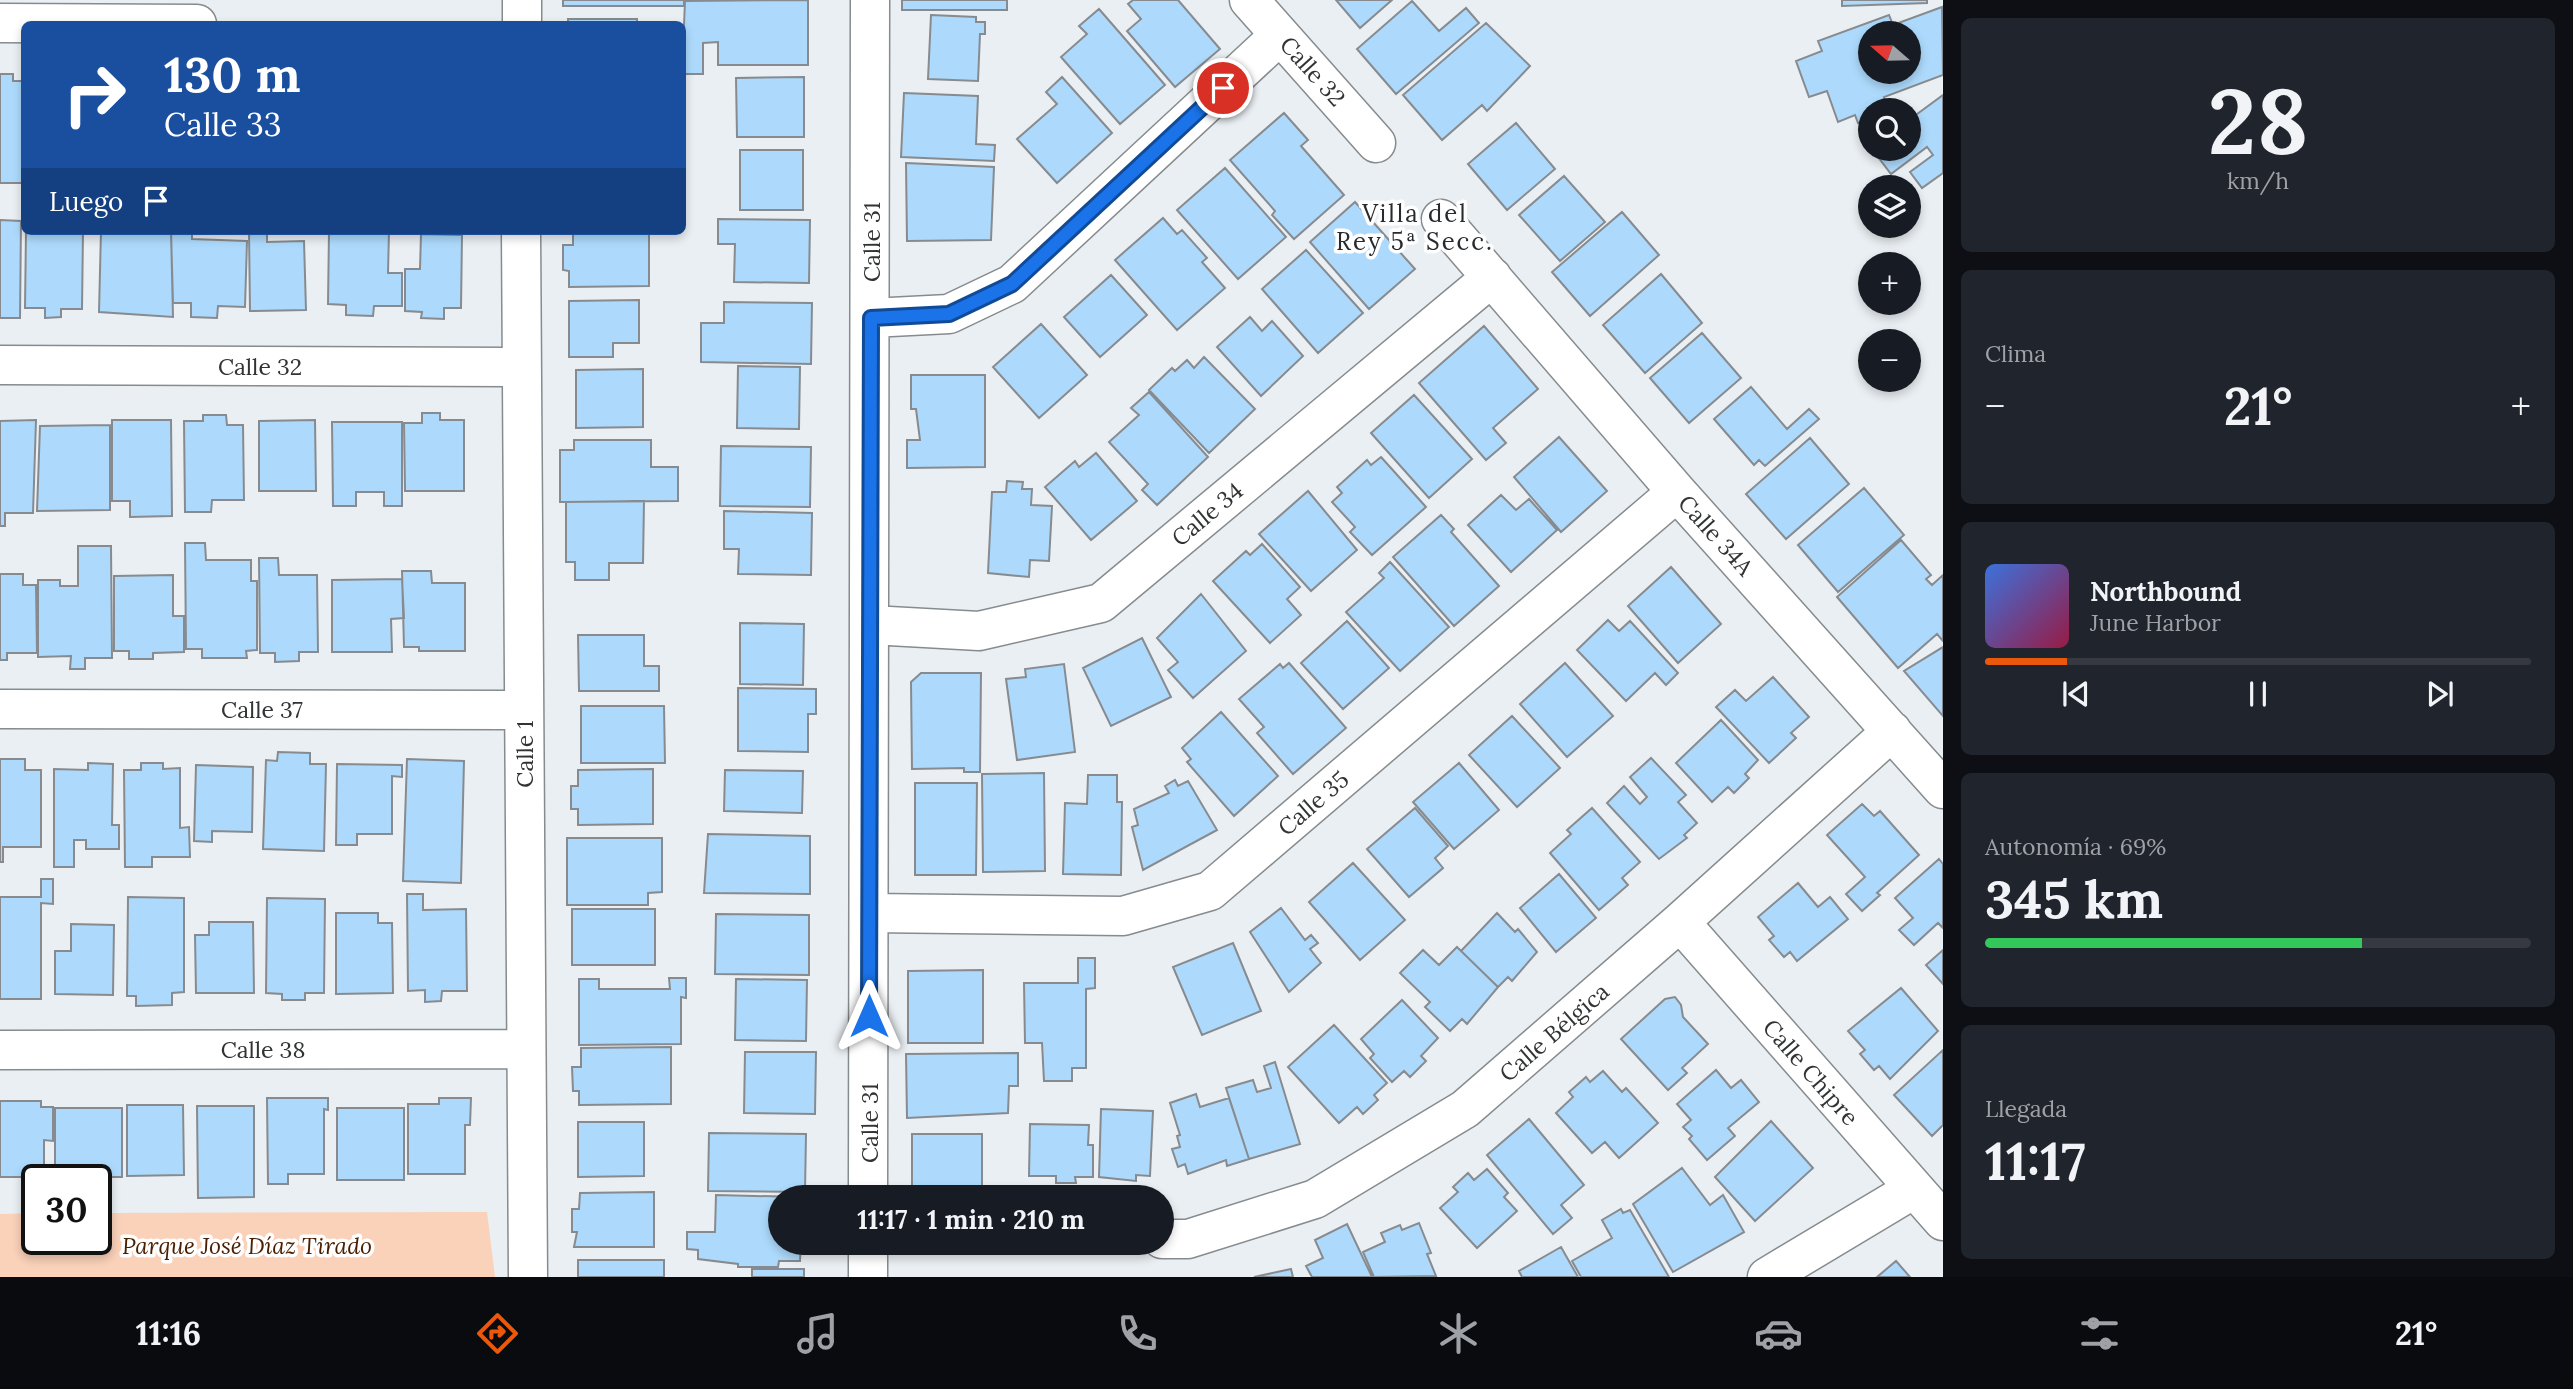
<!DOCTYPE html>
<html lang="es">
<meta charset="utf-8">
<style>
:root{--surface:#171b24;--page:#20242c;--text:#f1f3f6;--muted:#9ea1a6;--line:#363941;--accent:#ea580c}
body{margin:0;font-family:Lora,serif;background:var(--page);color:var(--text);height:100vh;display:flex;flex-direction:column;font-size:26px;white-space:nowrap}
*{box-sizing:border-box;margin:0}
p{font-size:23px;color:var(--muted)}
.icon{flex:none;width:38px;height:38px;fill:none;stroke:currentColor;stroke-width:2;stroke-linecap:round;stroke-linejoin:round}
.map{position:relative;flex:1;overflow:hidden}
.details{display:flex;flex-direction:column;gap:18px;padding:18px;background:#0d0f14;width:630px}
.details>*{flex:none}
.hud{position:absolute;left:21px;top:21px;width:665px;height:214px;border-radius:10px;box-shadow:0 4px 10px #0003;background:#1a4fa0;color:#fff;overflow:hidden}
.needle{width:46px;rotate:290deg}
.fabs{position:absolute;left:1858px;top:21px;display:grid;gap:14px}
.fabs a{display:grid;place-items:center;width:63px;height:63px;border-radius:50%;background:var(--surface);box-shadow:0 4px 10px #0003;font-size:35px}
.speed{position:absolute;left:21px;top:1164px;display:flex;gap:14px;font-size:35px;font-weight:700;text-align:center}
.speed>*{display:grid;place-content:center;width:91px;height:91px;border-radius:50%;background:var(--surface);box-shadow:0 4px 10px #0003;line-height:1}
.speed .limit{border:4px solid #111;border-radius:10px;background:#fff;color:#111}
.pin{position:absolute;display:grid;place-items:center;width:60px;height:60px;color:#fff;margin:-30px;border:4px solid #fff;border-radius:50%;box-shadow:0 2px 7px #0007}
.me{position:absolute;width:77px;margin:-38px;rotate:0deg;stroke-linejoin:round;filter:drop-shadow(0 0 5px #0008)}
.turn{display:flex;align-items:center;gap:24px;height:147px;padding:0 28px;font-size:32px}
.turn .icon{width:91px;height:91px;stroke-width:2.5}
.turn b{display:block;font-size:49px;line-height:60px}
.then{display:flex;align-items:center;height:66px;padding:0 28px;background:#0003;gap:14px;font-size:26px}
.big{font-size:52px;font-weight:700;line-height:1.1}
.details .card{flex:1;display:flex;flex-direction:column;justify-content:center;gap:10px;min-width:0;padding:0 24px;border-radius:10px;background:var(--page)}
.details .dial{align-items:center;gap:0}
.dial b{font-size:91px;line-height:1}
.song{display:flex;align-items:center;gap:21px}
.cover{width:84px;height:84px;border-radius:10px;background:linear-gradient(135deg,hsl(220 70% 55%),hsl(340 70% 35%))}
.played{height:7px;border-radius:4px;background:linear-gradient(90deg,var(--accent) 15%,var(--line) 15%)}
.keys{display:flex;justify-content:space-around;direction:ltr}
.heat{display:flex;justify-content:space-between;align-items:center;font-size:38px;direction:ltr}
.charge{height:10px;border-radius:5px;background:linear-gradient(90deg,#34c759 69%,var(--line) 0)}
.trip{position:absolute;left:768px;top:1185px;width:406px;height:70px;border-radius:35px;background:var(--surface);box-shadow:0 4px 10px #0003;font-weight:700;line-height:70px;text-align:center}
.dock{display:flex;height:112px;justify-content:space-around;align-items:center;background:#090b0e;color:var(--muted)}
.dock .icon{width:49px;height:49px}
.dock .active{color:var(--accent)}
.dock b{font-size:32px;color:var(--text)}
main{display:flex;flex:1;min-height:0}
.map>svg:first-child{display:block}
.green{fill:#fad1b9}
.building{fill:#addafc;stroke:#878b8f;stroke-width:2;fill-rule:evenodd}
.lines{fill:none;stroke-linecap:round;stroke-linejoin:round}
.minor-casing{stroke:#868b8e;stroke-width:41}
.minor{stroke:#fff;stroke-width:38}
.route-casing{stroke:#114b97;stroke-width:18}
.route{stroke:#1a73e8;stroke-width:12}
.labels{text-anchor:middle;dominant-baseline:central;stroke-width:7;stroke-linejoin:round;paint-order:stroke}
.street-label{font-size:23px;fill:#313334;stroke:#fff}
.park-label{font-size:23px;font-style:italic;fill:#4a1f00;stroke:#fff}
.neighbourhood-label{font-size:24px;letter-spacing:2px;fill:#272b2e;stroke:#fff}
</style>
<main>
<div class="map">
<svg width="1943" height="1277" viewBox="0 0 1943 1277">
<rect width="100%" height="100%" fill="#eaeff3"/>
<path class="green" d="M487 1212 495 1277H0V1214L37 1213V1239H96V1213Z"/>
<path class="building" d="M563 0H684V6H563Z
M808 0V65H718V42L703 43V74H682L685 1Z
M902 0H1007V10H902Z
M1133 0H1178L1220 49 1175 87 1127 31 1141 19 1128 4Z
M1336 0H1392L1360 28Z
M1842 0H1927V3L1842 6Z
M1412 1 1439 31 1466 8 1479 23 1396 94 1357 49Z
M1942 7 1943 75 1884 97 1889 110H1871V118L1858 123 1855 115 1838 122 1827 91 1809 97 1796 61 1822 51 1818 41 1889 15 1893 25ZM1871 33H1909V72H1871Z
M1099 9 1165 85 1120 124 1061 57 1087 34 1079 26Z
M931 15 976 17V22H985V34H980L978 81 928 79Z
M568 19H637V24H568Z
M1486 23 1530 66 1487 111 1482 105 1442 140 1403 95Z
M0 74H13V81H24V183H0Z
M804 77V137H737L736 78Z
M1062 77 1112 133 1057 183 1017 139 1057 104 1046 92Z
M904 93 978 96 976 144 995 145 994 161 901 157Z
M1943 95V173L1922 188 1910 172 1933 155 1927 147 1891 174 1872 149H1909V120Z
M1284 113 1308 140 1301 146 1344 195 1294 239 1272 215 1275 211 1230 160Z
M1516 123 1555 169 1507 210 1468 164Z
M740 150H803V210H740Z
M906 163 994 167 991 240 907 241Z
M1225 168 1286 237 1238 279 1177 210Z
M1564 176 1605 222 1560 261 1519 215Z
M1355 202 1415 269 1369 309 1310 242Z
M1622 212 1659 255 1590 316 1552 272Z
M1163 218 1177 234 1182 230 1207 258 1202 262 1225 288 1177 330 1115 260Z
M718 219 810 220 809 283 734 282 735 244H718Z
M0 220 21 221 20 318H0Z
M26 231H83L82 309H61V317L45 318V308H25Z
M101 231H171L173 317 99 312Z
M171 231H192V239L247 241 245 307 218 306 217 318 191 317V303H173Z
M249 231H267V242L304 241 306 310 250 311Z
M329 231H389L388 273H402V306H374L373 316 346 315V305L328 304Z
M573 231H649V286L569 287V271L563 270V245H573Z
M421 234 462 235 461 308H444V319L421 318 422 312 405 311V269H420Z
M1306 250 1363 313 1318 353 1262 289Z
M1661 274 1702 323 1645 373 1603 325Z
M1111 275 1147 315 1100 357 1064 317Z
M639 300V343H613V357H569V301Z
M724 302 812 303 811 364 701 362V323H724Z
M1250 317 1262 331 1272 321 1303 356 1261 396 1217 347Z
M1041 324 1087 375 1039 418 993 367Z
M1484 326 1538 389 1493 428 1506 443 1486 460 1419 383Z
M1702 333 1741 378 1689 423 1650 378Z
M1204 357 1255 409 1209 453 1149 390 1172 368 1175 371 1187 360 1194 368Z
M738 366 800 367 799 429 737 428Z
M643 369V427L576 428V370Z
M911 375H985V467L907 468V440H920L916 409H911Z
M1751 387 1787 429 1809 409 1819 419 1765 466 1759 460 1754 465 1714 419Z
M1149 392 1208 457 1157 505 1142 490 1148 484 1109 442 1139 415 1131 408Z
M1414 395 1472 459 1429 498 1371 433Z
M422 413H440V420H464V491H405L404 423H422Z
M203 415H226L227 425H243L244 500H212L211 512H185L184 421H203Z
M36 420 33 513H5V526H0V421Z
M112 420H171L172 516 130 517V501H112Z
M315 420 316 491H259V421Z
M332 422H402V506H384V492H356V506H333Z
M110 425V510L37 511 40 426Z
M1559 437 1607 491 1561 532 1514 477Z
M1810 438 1849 484 1786 539 1746 494Z
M574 440H651V467H678V501L560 502V450H574Z
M721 446 811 447 810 507 720 506Z
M1096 453 1137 501 1091 540 1045 487 1075 461 1079 467Z
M1381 457 1426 507 1372 555 1350 532 1355 527 1332 502 1342 493 1337 487 1367 460 1371 465Z
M1007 481 1023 482 1022 489H1032L1031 505 1052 506 1049 561 1030 560 1029 577 988 573 992 492H1006Z
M1864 488 1904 535 1838 592 1798 545Z
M1308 491 1357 550 1311 591 1259 534Z
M1501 495 1516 510 1529 499 1557 530 1511 572 1468 525Z
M644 501 643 563H609V580H575V562H566V502Z
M724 511 812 513 811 575 738 574 739 549H724Z
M1441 515 1454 529 1451 532 1499 586 1454 626 1393 557Z
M1901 540 1931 575 1926 579 1932 585 1943 575V641L1937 634 1898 668 1837 597Z
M185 543H205L206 560H251V581H257V650L246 651 247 658H202V649H186Z
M1262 544 1300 587 1287 599 1301 615 1270 643 1213 581 1246 551 1250 555Z
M78 546H111L112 658H85V669H70L71 656 38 657V580H60V586H78Z
M259 558H278L279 575H317L318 652H299V661L275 662V653H260Z
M1390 562 1449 627 1400 671 1346 612 1384 578 1379 573Z
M1671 567 1721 624 1678 663 1628 606Z
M402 571H431L432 583H465V651H419V647H404Z
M0 574H23V585H36L37 653H7V660H0Z
M173 575V616H184V652L153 653V659H129V651H114V576Z
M402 579 404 618 391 619 392 652H332V580Z
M1201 594 1246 651 1193 698 1168 670 1178 662 1157 638Z
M1608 620 1619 631 1630 621 1678 673 1666 685 1655 673 1626 701 1577 650Z
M1347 621 1389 668 1343 709 1301 663Z
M740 623 804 624 803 685 740 684Z
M578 635H644V666H659V691H579Z
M1142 638 1171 697 1111 726 1083 668Z
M1943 647V716L1904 671Z
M1289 663 1346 728 1293 774 1257 733 1264 727 1239 699 1280 664 1283 668Z
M1565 663 1613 716 1567 757 1520 704Z
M1064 664 1075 752 1017 760 1006 679 1026 677 1025 669Z
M921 673H981L980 772H964V768L912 769 911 682Z
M1773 677 1809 717 1791 733 1796 738 1769 763 1716 707 1735 690 1746 701Z
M738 688 816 689V714H808V752L738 751Z
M581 706H664L665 763H581Z
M1221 712 1278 776 1234 816 1187 762 1191 759 1182 748Z
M1512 716 1560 768 1517 807 1469 755Z
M1721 720 1758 760 1745 774 1749 778 1734 793 1728 787 1712 802 1676 763Z
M278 752 310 753V764H326L324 851 263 849 266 760 277 761Z
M1651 758 1686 795 1678 802 1697 823 1684 835 1687 838 1659 859 1607 803 1624 786 1640 804 1647 797 1630 777Z
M0 759H25V770H41V847H3V862H0Z
M407 759 464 761 461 883 403 881Z
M88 763 113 764 112 825H119V849H86V840H74V867H54V769L88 770Z
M141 763H163V769L180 768V828L189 827 190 857H152V867H125L124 770H141Z
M1459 763 1499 810 1454 849 1413 802Z
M337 764 402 765V777L392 776V834H357V845H336Z
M196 765 253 767 252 832 212 831V842L194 841Z
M653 769V824L578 825V809H571V786H578V770Z
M725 770 803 771 802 813 724 811Z
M1044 773 1045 871 983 872 982 774Z
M1088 775H1117V802H1122L1121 875 1063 874 1065 803 1087 804Z
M1175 780 1178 786 1188 781 1217 830 1143 870 1132 827 1138 825 1134 809 1169 793 1165 786Z
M915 783H977L976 875H915Z
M1862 804 1874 816 1880 811 1919 855 1877 893 1880 895 1862 911 1846 894 1865 877 1827 835Z
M1415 808 1448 846 1435 858 1443 868 1409 897 1367 849Z
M1592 808 1640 862 1622 878 1628 885 1599 910 1550 853 1571 834 1567 830Z
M708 834 810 836V894L704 893Z
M567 838H662V892L648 893V905H567Z
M1939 859 1943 864V928L1938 923 1914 945 1899 930 1913 918 1895 898Z
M1353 863 1405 920 1360 960 1309 902Z
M1559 874 1596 918 1556 952 1520 908Z
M41 879H53V904L41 903V999H0V897H41Z
M1798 883 1818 907 1830 897 1848 919 1797 961 1790 952 1784 957 1769 940 1774 936 1758 917Z
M407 894H423V910L466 909 467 991H442L441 1001 425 1002V990L408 991Z
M128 897 184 898V992L172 993V1005L136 1006V996H127Z
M267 898 325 899 324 993H305V1000H282V994L266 993Z
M1281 908 1305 940 1311 935 1318 943 1310 949 1321 963 1289 992 1250 932Z
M572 909H655V965H572Z
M336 913H378V923H392L393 993 336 994Z
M1497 913 1515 932 1518 929 1537 952 1512 981 1508 977 1498 987 1461 951Z
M716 914 809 915V975L715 974Z
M209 922H253L254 993H196L195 935H209Z
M71 924 114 925 113 995 55 994V951H71Z
M1233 943 1261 1011 1202 1035 1173 967Z
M1457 947 1498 987 1467 1024 1462 1019 1450 1031 1425 1007 1430 1002 1400 973 1423 950 1439 965Z
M1943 950V984L1926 965Z
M1078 958H1095V988L1086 989V1068H1072V1081H1044L1042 1043H1025L1024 983H1078Z
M983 970V1043H908V971Z
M669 978H686V998L681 997V1044L579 1045V979H599V989H670Z
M736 979 807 980 806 1041 735 1040Z
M1901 988 1938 1031 1890 1079 1879 1066 1874 1070 1860 1054 1865 1050 1848 1031Z
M1675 997 1681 1005 1683 1017 1708 1044 1682 1068 1687 1073 1668 1090 1621 1039 1665 999Z
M1402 1000 1438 1038 1421 1056 1426 1061 1410 1077 1404 1071 1392 1082 1370 1058 1374 1054 1361 1039Z
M1334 1025 1387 1083 1374 1095 1378 1100 1363 1114 1357 1107 1339 1123 1288 1067Z
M671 1047V1104L579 1105V1091H573L572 1067H581V1048Z
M1943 1050V1125L1932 1136 1894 1095Z
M745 1052H816L815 1114 744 1113Z
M1018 1053V1086H1009L1008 1113 907 1118 906 1054Z
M1275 1062 1300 1144 1249 1159 1226 1088 1253 1080 1257 1092 1271 1088 1264 1066Z
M1716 1070 1731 1088 1741 1080 1759 1102 1728 1128 1735 1136 1707 1160 1689 1139 1692 1136 1683 1127 1691 1120 1677 1104Z
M1603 1071 1622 1092 1626 1088 1658 1123 1619 1158 1605 1142 1592 1153 1556 1113 1573 1097 1569 1092 1586 1077 1590 1082Z
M1196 1094 1200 1107 1229 1098 1249 1159 1227 1166 1226 1160 1188 1174 1185 1164 1178 1167 1172 1149 1180 1147 1177 1136 1180 1135 1170 1103Z
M267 1098H328V1110L324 1109V1174H288V1184H268Z
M439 1098H471L470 1125H465V1174H408V1104H439Z
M0 1101H41V1107H53V1141L44 1140V1177H0Z
M127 1105H183L184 1175 127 1176Z
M197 1106H254V1197L198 1198Z
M55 1108H122V1177H55Z
M337 1108H404V1180H337Z
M1101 1109 1153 1111 1150 1176 1136 1175V1181L1099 1177Z
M1529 1119 1584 1185 1561 1205 1572 1218 1553 1234 1487 1155Z
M1771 1121 1813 1168 1755 1221 1715 1177Z
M578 1122H644V1176L578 1177Z
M1030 1124 1089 1125 1088 1145H1093V1177H1075L1076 1183H1056V1176H1029Z
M709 1133 806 1134 805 1192 708 1191Z
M912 1134H982V1187L912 1188Z
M1682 1168 1710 1205 1723 1195 1744 1232 1673 1272 1633 1204Z
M1487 1169 1508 1193 1504 1197 1517 1211 1477 1248 1440 1208 1458 1192 1453 1187 1468 1173 1474 1180Z
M654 1192V1247H574L577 1232H572V1209H579L580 1193Z
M716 1195 801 1197H780V1242H801L800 1261H779L778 1267H738V1264L698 1259V1250L687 1249V1232H715Z
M1621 1209 1623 1213 1630 1210 1669 1277H1581L1572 1261 1612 1238 1602 1220Z
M1419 1223 1431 1253 1427 1254 1436 1276 1374 1277 1363 1252 1385 1242 1381 1233 1400 1225 1402 1230Z
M1347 1224 1372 1277H1312L1306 1266 1323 1258 1315 1240Z
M1561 1247 1578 1277H1522L1519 1271Z
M578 1260H664V1277H578Z
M1896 1261 1910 1277H1877Z
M752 1269H804V1277H752Z
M1291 1269 1293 1277H1254Z"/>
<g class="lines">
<defs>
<path id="minor" d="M1249 0 1376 143
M0 23 197 24
M522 24V0
M1441 219 1677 492 1943 789
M521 231 528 1277
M871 318 949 314 1012 284 1280 35
M0 365 520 367
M871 625 979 631 1101 603 1492 277
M0 709 524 710
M870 913 1123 916 1210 891 1677 492
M1680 922 1943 1221
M0 1050 526 1049
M868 1197 870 0
M1162 1239H1188L1315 1199 1465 1109 1680 922 1892 731
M868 1242V1277
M1767 1277 1914 1189"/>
</defs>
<use href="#minor" class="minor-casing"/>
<use href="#minor" class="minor"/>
</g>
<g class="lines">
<defs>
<path id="route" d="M869 1016 871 318 949 314 1012 284 1223 88"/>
</defs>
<use href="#route" class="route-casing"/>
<use href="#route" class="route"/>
</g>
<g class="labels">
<g class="street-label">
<text transform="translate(1313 71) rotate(48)">Calle 32</text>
<text transform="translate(871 242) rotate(-90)">Calle 31</text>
<text x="260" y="366">Calle 32</text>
<text transform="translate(1207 514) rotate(-40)">Calle 34</text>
<text transform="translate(1716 535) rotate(48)">Calle 34A</text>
<text x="262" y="709">Calle 37</text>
<text transform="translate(524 754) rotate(-90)">Calle 1</text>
<text transform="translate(1313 803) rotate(-41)">Calle 35</text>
<text transform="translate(1554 1032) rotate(-41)">Calle Bélgica</text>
<text x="263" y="1049">Calle 38</text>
<text transform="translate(1811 1072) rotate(49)">Calle Chipre</text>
<text transform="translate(869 1123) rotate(-90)">Calle 31</text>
</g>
<g class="park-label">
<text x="247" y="1245">Parque José Díaz Tirado</text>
</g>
<g class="neighbourhood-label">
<text x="1415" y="213">Villa del<tspan x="1415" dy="28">Rey 5ª Secc.</tspan></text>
</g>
</g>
</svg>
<div class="fabs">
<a><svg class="needle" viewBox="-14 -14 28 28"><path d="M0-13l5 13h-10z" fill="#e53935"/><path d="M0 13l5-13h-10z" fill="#9ea1a6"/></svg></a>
<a><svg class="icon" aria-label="search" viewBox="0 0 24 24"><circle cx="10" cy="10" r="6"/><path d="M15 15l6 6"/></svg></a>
<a><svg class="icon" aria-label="layers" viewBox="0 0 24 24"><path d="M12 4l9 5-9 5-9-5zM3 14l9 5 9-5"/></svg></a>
<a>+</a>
<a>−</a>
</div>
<div class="speed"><div class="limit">30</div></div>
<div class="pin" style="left:1223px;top:88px;background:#d93025"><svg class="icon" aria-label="arrive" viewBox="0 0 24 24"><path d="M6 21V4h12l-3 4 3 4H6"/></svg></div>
<svg class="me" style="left:869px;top:1016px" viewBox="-20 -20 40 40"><path d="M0-17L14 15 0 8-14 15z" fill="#1a73e8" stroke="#fff" stroke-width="4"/></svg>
<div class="trip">11:17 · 1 min · 210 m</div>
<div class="hud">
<div class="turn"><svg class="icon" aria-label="right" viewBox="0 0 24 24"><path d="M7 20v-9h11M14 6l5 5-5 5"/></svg><div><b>130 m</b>Calle 33</div></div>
<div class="then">Luego<svg class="icon" aria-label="arrive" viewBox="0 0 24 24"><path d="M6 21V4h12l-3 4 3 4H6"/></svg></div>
</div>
</div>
<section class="details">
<div class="card dial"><b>28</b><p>km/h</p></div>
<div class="card"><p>Clima</p>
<div class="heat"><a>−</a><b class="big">21°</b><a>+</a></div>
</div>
<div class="card">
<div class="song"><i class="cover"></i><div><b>Northbound</b><p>June Harbor</p></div></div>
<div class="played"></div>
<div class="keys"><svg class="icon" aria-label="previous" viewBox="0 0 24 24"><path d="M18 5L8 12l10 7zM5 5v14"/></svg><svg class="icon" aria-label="pause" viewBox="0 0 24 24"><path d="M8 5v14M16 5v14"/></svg><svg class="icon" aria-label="next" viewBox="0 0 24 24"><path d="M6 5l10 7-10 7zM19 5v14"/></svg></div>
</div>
<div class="card"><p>Autonomía · 69%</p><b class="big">345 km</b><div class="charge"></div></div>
<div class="card"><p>Llegada</p><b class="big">11:17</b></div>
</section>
</main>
<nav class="dock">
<b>11:16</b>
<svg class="icon active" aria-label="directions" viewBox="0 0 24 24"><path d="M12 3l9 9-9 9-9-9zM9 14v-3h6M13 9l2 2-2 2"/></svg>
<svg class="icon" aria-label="music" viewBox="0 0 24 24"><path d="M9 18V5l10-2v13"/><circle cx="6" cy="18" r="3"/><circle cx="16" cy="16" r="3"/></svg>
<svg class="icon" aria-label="phone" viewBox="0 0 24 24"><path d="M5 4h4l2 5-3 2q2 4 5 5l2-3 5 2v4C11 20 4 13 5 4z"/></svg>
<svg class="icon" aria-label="climate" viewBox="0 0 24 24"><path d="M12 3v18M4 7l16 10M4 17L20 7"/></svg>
<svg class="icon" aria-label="car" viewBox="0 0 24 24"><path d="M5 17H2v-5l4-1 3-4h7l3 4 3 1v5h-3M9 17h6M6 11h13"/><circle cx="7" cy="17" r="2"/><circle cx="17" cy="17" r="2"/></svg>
<svg class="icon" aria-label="filters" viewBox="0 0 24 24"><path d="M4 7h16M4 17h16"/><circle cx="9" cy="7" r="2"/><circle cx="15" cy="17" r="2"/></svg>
<b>21°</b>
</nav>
